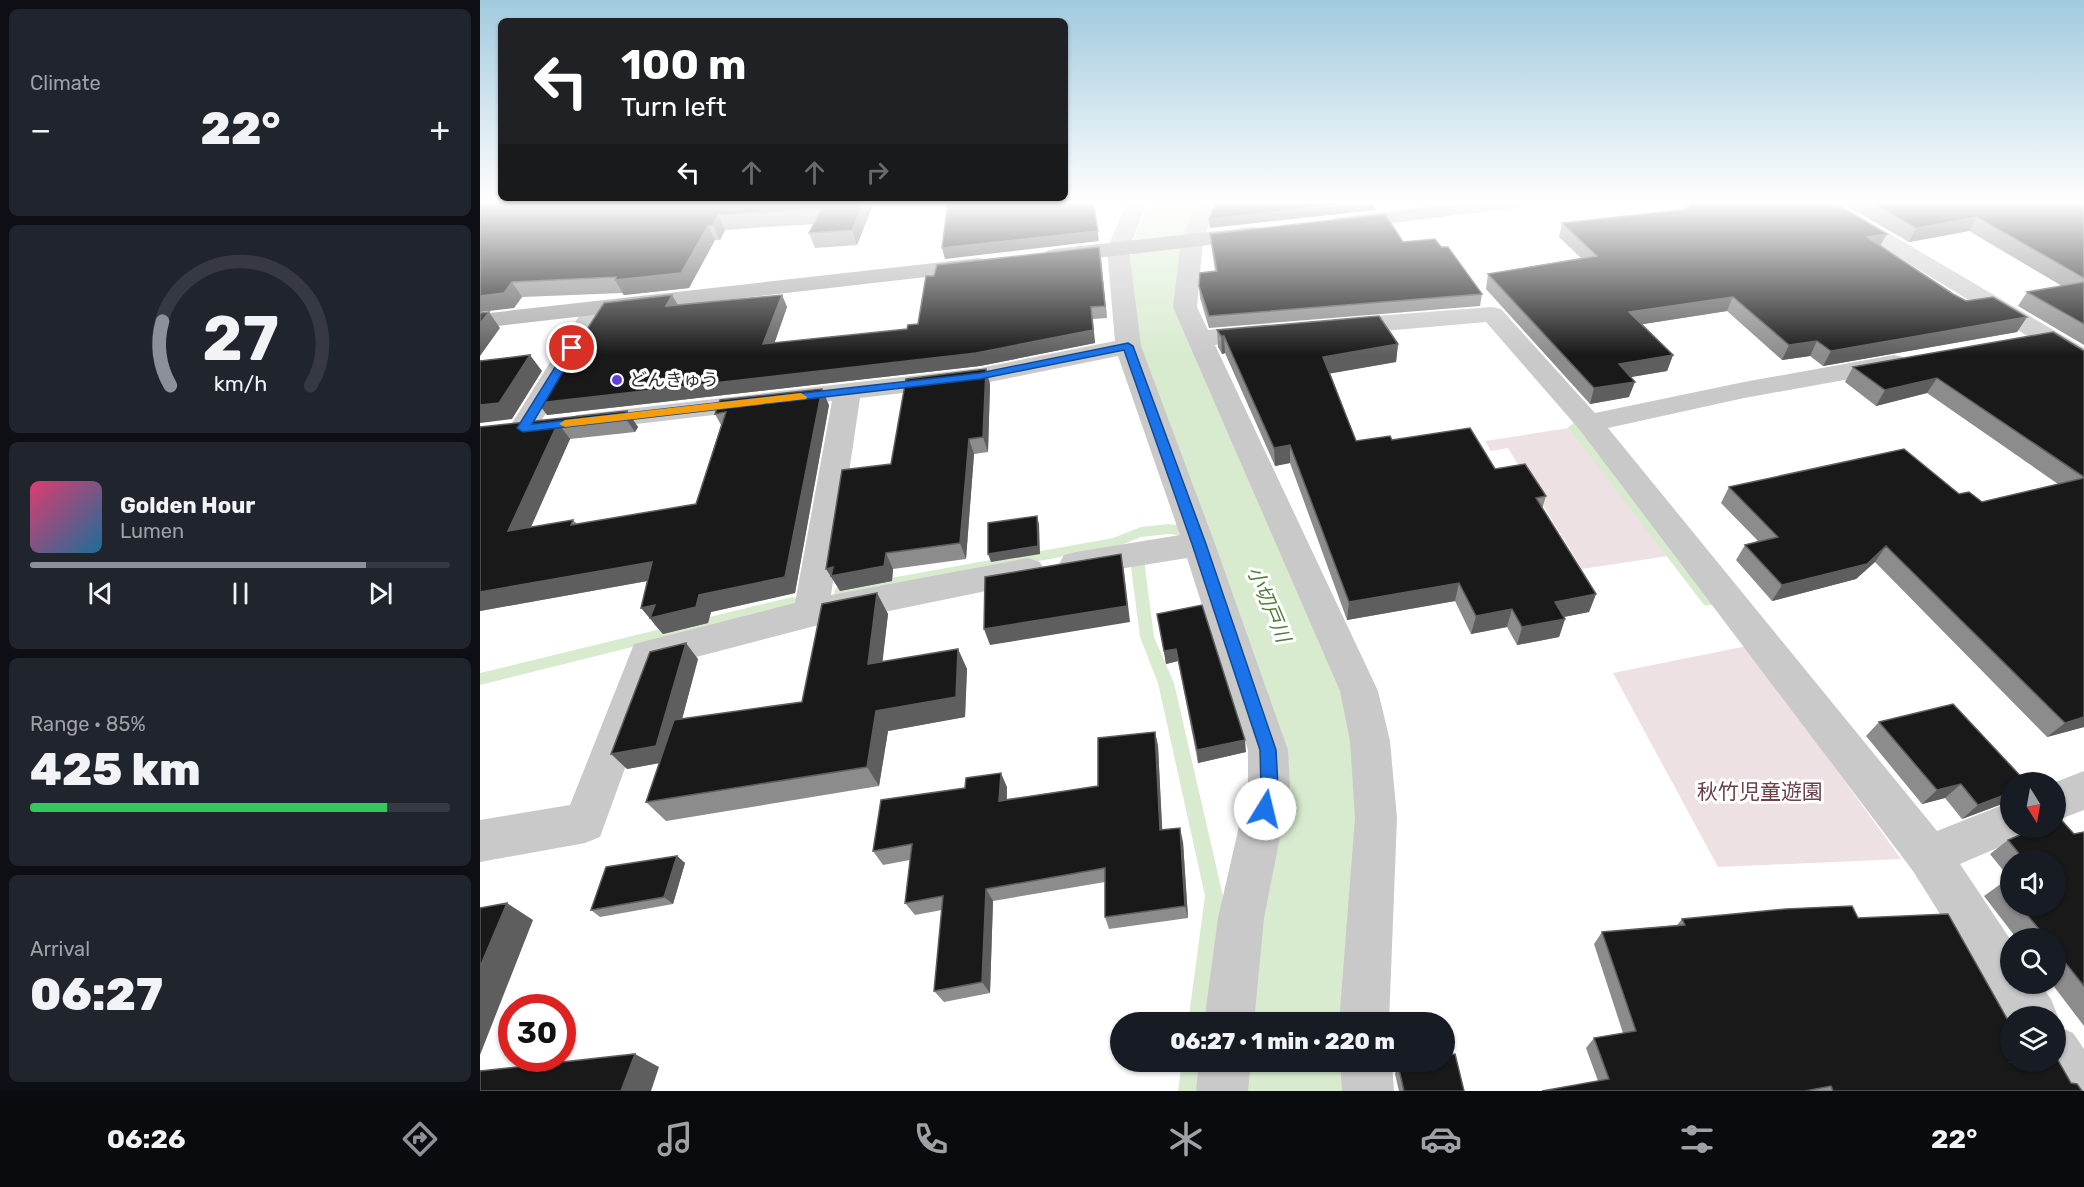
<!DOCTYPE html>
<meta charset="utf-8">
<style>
:root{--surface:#171b24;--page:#20242c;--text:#f1f3f6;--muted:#9ea1a6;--line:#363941;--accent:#8c9099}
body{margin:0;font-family:Rubik,"Noto Sans JP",sans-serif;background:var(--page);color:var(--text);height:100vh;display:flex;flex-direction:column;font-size:22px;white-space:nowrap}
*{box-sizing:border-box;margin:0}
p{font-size:20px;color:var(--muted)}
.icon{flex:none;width:33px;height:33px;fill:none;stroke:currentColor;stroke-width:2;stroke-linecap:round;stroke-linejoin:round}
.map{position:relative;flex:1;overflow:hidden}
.drawer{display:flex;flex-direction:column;gap:9px;padding:9px;background:#0d0f14;width:480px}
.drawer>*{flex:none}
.top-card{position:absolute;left:18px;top:18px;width:570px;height:183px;border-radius:9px;box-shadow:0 2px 4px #0004;background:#202124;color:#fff;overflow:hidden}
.needle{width:39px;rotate:169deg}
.fabs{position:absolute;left:1520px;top:772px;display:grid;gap:12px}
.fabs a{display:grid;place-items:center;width:66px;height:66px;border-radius:50%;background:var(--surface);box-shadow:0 2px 4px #0004;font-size:30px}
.speed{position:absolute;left:18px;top:994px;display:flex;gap:12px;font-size:30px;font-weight:700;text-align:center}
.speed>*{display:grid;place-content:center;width:78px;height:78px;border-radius:50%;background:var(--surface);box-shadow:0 2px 4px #0004;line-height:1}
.speed .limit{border:9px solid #d22;background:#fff;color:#111}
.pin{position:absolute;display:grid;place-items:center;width:51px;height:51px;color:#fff;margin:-26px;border:3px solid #fff;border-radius:50%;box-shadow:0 2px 6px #0007}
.me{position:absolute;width:66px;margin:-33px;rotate:9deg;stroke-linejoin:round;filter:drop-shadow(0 0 4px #0008)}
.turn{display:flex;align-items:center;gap:21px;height:126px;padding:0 24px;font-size:27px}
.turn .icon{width:78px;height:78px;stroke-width:2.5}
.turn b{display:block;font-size:42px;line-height:51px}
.lanes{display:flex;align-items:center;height:57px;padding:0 24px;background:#0003;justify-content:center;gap:30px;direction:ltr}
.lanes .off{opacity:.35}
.big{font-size:45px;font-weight:800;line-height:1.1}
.drawer .widget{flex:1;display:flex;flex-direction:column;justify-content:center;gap:9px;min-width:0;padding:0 21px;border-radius:9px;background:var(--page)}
.drawer .dial{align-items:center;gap:0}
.dial svg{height:156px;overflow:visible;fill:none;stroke:var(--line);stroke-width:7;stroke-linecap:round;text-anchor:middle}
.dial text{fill:var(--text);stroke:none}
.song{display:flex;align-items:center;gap:18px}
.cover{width:72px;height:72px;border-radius:9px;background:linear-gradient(135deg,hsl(340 70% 55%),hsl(200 70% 35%))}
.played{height:6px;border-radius:3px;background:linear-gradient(90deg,var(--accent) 80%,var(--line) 80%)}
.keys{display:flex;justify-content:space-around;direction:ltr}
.heat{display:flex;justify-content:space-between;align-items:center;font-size:33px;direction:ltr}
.charge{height:9px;border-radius:4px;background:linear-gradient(90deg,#34c759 85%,var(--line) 0)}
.trip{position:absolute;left:630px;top:1012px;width:345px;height:60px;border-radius:30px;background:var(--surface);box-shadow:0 2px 4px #0004;font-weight:800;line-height:60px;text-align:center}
.menu{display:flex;height:96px;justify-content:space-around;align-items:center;background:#090b0e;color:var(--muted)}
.menu .icon{width:42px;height:42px}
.menu .active{color:var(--accent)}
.menu b{font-size:27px;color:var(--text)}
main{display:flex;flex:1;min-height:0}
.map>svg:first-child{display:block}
.green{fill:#ede1e4}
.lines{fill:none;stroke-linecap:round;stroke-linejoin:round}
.stream{fill:#d8ebcf;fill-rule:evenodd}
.river{fill:#d8ebcf;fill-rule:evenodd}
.minor{fill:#c9c9c9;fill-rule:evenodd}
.major{fill:#aaa;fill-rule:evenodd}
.wall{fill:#8c8c8c}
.shaded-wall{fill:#5e5e5e}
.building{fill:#191919;stroke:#5e5e5e;stroke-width:1.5}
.route{fill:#1a73e8;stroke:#114b97;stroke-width:1.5}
.slow{fill:#f59e0b}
.poi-dot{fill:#5f40dc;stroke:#fff;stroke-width:2}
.labels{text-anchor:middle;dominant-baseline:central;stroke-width:6;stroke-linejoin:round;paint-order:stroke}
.poi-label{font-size:18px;fill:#323232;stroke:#fff;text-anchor:start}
.water-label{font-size:20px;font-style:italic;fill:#527d3c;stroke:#fff}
.near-park-label{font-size:21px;fill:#6c4149;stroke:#fff}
</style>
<main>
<section class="drawer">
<div class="widget"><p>Climate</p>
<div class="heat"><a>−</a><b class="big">22°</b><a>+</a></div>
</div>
<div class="widget dial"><svg viewBox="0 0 100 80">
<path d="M14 69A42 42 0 1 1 86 69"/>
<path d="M14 69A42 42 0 0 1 10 36" stroke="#8c9099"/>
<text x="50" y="56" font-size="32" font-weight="700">27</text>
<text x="50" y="72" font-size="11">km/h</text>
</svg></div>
<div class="widget">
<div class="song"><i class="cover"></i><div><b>Golden Hour</b><p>Lumen</p></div></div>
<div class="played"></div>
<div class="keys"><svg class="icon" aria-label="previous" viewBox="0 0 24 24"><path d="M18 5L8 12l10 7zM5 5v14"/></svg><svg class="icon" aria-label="pause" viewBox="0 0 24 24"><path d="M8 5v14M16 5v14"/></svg><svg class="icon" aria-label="next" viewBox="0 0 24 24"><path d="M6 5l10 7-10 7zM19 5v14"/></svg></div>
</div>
<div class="widget"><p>Range · 85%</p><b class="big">425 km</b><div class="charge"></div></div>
<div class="widget"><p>Arrival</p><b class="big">06:27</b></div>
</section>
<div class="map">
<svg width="1604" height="1091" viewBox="0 0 1604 1091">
<rect width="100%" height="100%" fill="#fff"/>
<path class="green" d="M1089 428 1188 556 1102 569 1028 448 1011 451 1005 441Z
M1267 646 1421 859 1238 867 1133 673Z"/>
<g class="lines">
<path class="stream" d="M1094 423 1098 424 1234 597 1236 601 1234 605H1224L1090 430 1088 427Z
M757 517 762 519 764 522 762 525 726 533 719 528 726 523Z
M689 524 706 526 713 531 706 536 689 534 661 537 636 547 361 597 356 596 354 592 356 588 361 587 633 538 661 527Z
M657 554 664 559 674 637 694 683 743 896 728 1023H708L725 896 678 683 660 637 650 559Z
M312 597 317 598 319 602 317 606 0 685V673Z
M702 1062H724L720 1091H698Z"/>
<path class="river" d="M670 202H720L711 224 700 285 710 341 876 697 886 741 895 802 891 1023H767L791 802 788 741 782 697 648 341 642 285 659 224Z
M764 1062H890V1091H760Z"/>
<path class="minor" d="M647 202H667L649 249 661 346 735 544 808 750 810 787 784 918 774 1023H724L738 918 768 787V750L707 558 596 576 584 573 579 564 584 555 596 552 700 535 638 356 500 384 380 398 351 595 548 558 560 562 565 571 560 580 331 627 182 666 120 837 105 843 0 862V820L90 805 154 644 315 603 352 401 106 430 96 427 92 421 96 415 500 368 635 341 627 249Z
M717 202H737L723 241 717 307 728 330 783 325 792 328 796 333 792 338 735 345 898 691 910 741 917 818 909 1023H859L875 818 870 741 860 691 693 307 701 241Z
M1332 202H1356L1604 348V367L1595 365 1335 206Z
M116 301 125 303 128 308 57 428 53 434 43 437 33 434 29 428 104 308 107 303Z
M1012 307 1021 309 1115 413 1264 382 1414 355 1423 357 1427 363 1423 369 1414 371 1264 398 1128 428 1457 831 1530 802V828H1549L1545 836 1480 864 1530 939V984H1560L1571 999 1578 1017 1575 1024V1017H1530V1026L1433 871 1099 429 1006 322 858 335 849 332 845 327 849 322 858 319Z
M1604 771V810L1575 821V783H1573Z
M1575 1025 1593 1033 1604 1049V1091H1571L1554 1062H1575Z
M719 1062H771L768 1091H716Z
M860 1062H912L914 1091H862Z"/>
<path class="major" d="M985 202H1044L1041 206 1034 208 863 229 855 228 852 223 855 218 863 217Z
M773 227 781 229 784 234 781 239 574 263 566 261 563 256 566 251 574 249Z
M499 258 507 260 510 265 507 270 0 328V314Z"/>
</g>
<path class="wall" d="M0 202H394L377 245 335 248 329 233 334 224 245 230 240 240H235L209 288 144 295 142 293 42 297 34 308Z
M1203 202H1353L1400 246 1473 294 1486 301 1547 317 1537 332 1343 366 1330 356 1302 360 1247 311 1162 324 1193 355 1187 371 1150 377 1149 397 1110 404 1006 289 1008 274 1101 258 1079 237 1082 223 1203 210Z
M1360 202H1604V345L1538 306 1547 292 1582 286 1489 231 1429 242Z
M730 234 923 242 961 247 1002 294 1000 306 729 328 720 298 719 286 735 271 731 245Z
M619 247 627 318 613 319 615 343 500 366 67 415 197 305 302 295 307 307 294 343 427 329 438 324 454 276Z
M737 330 918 344 916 362 850 373 876 441 912 440 1015 469 1066 496 1062 509 1116 594 1109 612 1083 617 1085 619 1079 637 1037 645 1027 627 991 634 975 601 867 620 810 463 795 466 745 353 742 354 738 347Z
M1604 351V727L1567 737 1395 562 1376 579 1292 601 1256 560 1265 545 1278 541 1241 503 1249 487 1479 494 1502 502 1578 484 1447 393 1396 406 1365 382 1373 367Z
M510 384 508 452 494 454 486 559 413 569 412 581 360 591 356 584H355L411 464Z
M349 405 315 593 231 612 228 623 183 634 174 624 167 581 0 611V427L147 411 158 427 155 432 90 439 51 527 93 520 97 524 216 504 241 425 235 414Z
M397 593 408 614 402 662 478 649 487 669 485 717 408 731 399 786 186 821 166 802 179 763 147 769 218 659 202 719 322 702Z
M677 614 766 752 718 763 698 661 686 664Z
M1399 722 1530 783V801L1482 819 1465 798 1442 804 1386 736Z
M675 732 678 746 682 830 703 842 708 918 629 929 625 917V882L513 901 510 993 464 1002 454 991 462 910 435 915 425 903 430 860 403 865 393 851 527 787V799L618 786Z
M1550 828H1575L1594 834 1604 832V1026L1572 984H1575V939H1537L1504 896 1522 883 1530 881V906H1575V861H1530V879L1510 854 1528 840 1550 830Z
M197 856 205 863 193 904 120 917 111 910Z
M1378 918 1530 1062 1591 1083 1602 1091H1062L1118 1081 1106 1048 1114 1038 1143 1033 1114 944 1122 932 1197 925 1202 919Z
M918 1065 984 1091H919L915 1074Z"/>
<path class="shaded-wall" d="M384 202H394L377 245 372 230Z
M613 202 619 241 465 259 462 248Z
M883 202H895V210L730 228 729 219Z
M238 215 245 230 240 240 233 225Z
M1497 217 1489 231 1429 242 1436 228Z
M228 226 235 240 209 288 144 295 135 280Z
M1407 234 1399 248 1387 237Z
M619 247 621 258 627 318 625 306Z
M32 282 42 297 34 308 0 312V296Z
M192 295 199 307 186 306Z
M302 295 307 307 290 356 283 344Z
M1253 297 1247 311 1145 327 1149 312Z
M611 307 615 343 500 366 67 415 58 403Z
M9 312 20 328 0 356V324Z
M1547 317 1537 332 1343 366 1351 351Z
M741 336H744L745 353 742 354Z
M1337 341 1330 356 1302 360 1309 345Z
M918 344 916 362 842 375 843 357Z
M50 355 62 371 32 419 0 423V405Z
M1193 355 1187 371 1134 380 1139 364Z
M506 369 510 384 508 452 503 437Z
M1457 378 1447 393 1396 406 1405 390Z
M1155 382 1149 397 1110 404 1114 388Z
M342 389 349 405 315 593 231 612 228 623 183 634 161 608 219 595Z
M147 411 158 427 155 432 144 416Z
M78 423 90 439 42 547 28 531Z
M489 439 494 454 486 559 480 543Z
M810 445V463L795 466 794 448Z
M557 516 559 524 560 554 511 562 508 554Z
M1406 546 1395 562 1376 579 1292 601 1302 585Z
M406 553 413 569 412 581 360 591 346 569Z
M641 554 644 571 650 622 510 645 504 629Z
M172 562 184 578 0 611V592Z
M979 583 975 601 867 620 869 602Z
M397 593 408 614 400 684 388 664Z
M1116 594 1109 612 1069 620 1075 602Z
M1032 609 1027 627 991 634 996 616Z
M1085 619 1079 637 1037 645 1042 627Z
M206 643 218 659 191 761 147 769 131 754Z
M478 649 487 669 485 717 408 731 399 786 387 767 396 711Z
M696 649 698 661 686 664 684 651Z
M1604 717V727L1567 737 1585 723Z
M675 732 678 746 683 844 680 830Z
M765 740 766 752 718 763 717 750Z
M521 773 527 787 526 815 519 801Z
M1481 784 1465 798 1442 804 1457 790Z
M1530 793V801L1482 819 1498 805Z
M700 828 703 842 708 918 705 906Z
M197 856 205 863 193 904 184 897Z
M506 889 513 901 510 993 502 982Z
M27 903 53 920 0 1055V967Z
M155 1054 179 1067 171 1091H141Z"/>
<path class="building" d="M0 202H384L372 230 329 233 341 209 238 215 233 225 228 226 201 273 135 280 136 277 32 282 24 293 0 296Z
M468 202H613L618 231 462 248Z
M736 202H883L729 219Z
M1209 202H1353L1407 234 1387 237 1473 294 1486 301 1513 297 1547 317 1351 351 1337 341 1309 345 1253 297 1149 312 1193 355 1139 364 1155 382 1114 388 1008 274 1117 256 1082 223 1209 209Z
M1390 202H1604V278L1497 217 1436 228Z
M905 214 923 242 955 239 961 247H968L1002 294 729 316 719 286 720 273 737 271 730 234Z
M619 247 625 306 611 307 613 330 496 353 58 403 87 354H91L124 303 192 295 186 306 302 295 283 344 427 329 428 325 438 324 446 276H454L457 265Z
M1604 282V324L1547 292Z
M9 312 0 324V313Z
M899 316 918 344 843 357 876 441 910 436 912 440 990 428 1015 469 1045 464 1066 496 1056 498 1116 594 1075 602 1085 619 1042 627 1032 609 996 616 979 583 869 602 810 445 794 448 744 336H741L737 330Z
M1573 332 1604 351V477L1457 378 1405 390 1373 367Z
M50 355 19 403 0 405V361Z
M506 369 503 437 489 439 480 543 406 553 404 566 351 576 353 567 346 569 362 470 411 464 426 379Z
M342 389 305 577 219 595 216 607 170 618 175 605 161 608 172 562 0 592V427L147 411 144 416 78 423 28 531 93 520 91 525 216 504 246 412 235 414 240 400Z
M1424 449 1479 494 1489 492 1502 502 1604 478V717L1585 723 1406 546 1387 564 1302 585 1265 545 1298 537 1249 487Z
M557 516 558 546 508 554V523Z
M641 554 647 606 504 629 505 577Z
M397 593 388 664 478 649 476 697 396 711 387 767 166 802 194 720 322 702 342 604Z
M722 605 765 740 717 750 696 649 684 651 677 614Z
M206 643 176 746 131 754 170 652Z
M1473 704 1547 783H1530V793L1498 805 1481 784 1457 790 1399 722Z
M675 732 680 830 700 828 705 906 625 917V868L506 889 502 982 454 991 463 896 425 903 432 844 393 851 401 800 485 788 486 778 521 773 519 801 618 786V738Z
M1575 813 1594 834 1604 832V986L1575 950V939H1567L1540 906H1575V861H1545L1528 840 1556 828H1575Z
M197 856 184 897 111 910 126 867Z
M1530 881V893L1522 883Z
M27 903 0 967V908Z
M1372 906 1378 918 1468 914 1530 1024V1062H1575V1055L1591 1083 1597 1084 1602 1091H1353L1351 1086 1325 1091H1062L1129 1079 1114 1038 1156 1031 1122 932 1205 925 1202 919 1306 909Z
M155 1054 141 1091H0V1071Z
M975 1054 984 1091H924L918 1065 932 1062H964V1056Z"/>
<linearGradient id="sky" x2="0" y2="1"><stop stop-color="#a1cade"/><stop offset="0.57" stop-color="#fff"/><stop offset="1" stop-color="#fff" stop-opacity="0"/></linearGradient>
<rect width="1604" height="355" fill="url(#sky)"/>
<path class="route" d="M648 343 653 346 726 544 796 750 798 787 791 815 785 817 778 815 776 809 781 787 780 750 712 544 644 350 500 379 43 432 37 428 87 348 92 345 97 348 52 424 500 373Z"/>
<path class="slow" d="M321 393 327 397 326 399 85 427 79 424 85 420Z"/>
<circle class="poi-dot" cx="137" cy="380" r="6"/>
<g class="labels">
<g class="poi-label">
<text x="149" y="380">どんきゅう</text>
</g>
<g class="water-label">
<text transform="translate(789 604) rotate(67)">小切戸川</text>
</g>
<g class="near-park-label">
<text x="1280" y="791">秋竹児童遊園</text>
</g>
</g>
</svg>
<div class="fabs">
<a><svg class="needle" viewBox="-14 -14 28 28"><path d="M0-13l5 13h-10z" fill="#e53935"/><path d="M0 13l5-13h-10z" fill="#9ea1a6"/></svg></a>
<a><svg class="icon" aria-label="sound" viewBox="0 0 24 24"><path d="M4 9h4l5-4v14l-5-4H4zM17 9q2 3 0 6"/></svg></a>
<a><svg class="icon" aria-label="search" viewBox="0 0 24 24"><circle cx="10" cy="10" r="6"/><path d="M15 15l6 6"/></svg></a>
<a><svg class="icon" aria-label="layers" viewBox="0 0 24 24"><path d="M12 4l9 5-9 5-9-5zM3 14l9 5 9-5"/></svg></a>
</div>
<div class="speed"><div class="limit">30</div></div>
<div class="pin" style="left:92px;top:348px;background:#d93025"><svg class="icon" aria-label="arrive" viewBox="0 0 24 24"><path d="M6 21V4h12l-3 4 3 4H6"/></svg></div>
<svg class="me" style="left:785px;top:809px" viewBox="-20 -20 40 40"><circle r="19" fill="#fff"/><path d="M0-13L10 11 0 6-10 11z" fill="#1a73e8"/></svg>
<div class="trip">06:27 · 1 min · 220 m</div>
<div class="top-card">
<div class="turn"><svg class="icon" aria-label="left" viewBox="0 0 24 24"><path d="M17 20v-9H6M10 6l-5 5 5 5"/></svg><div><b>100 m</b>Turn left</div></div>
<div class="lanes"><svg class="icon" aria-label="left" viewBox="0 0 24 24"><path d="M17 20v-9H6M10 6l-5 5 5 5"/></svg><svg class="icon off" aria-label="ahead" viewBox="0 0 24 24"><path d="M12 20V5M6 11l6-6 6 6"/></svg><svg class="icon off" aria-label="ahead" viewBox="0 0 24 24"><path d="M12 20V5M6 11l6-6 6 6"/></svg><svg class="icon off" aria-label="right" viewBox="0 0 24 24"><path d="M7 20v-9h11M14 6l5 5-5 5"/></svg></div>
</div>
</div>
</main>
<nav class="menu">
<b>06:26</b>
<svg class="icon active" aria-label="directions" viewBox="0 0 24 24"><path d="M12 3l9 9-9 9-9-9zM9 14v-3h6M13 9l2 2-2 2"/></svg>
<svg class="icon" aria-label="music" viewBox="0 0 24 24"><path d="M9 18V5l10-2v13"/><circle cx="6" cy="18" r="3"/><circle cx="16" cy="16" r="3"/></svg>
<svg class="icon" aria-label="phone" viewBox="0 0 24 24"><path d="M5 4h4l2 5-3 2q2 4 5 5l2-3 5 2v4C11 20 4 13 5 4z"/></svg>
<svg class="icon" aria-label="climate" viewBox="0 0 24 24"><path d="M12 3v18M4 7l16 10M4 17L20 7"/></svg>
<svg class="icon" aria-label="car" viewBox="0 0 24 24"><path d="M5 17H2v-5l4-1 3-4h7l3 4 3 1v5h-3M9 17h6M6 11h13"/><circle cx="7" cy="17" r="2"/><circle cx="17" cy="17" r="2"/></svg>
<svg class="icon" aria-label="filters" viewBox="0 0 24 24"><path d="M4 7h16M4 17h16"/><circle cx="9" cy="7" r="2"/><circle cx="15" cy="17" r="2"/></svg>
<b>22°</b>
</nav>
